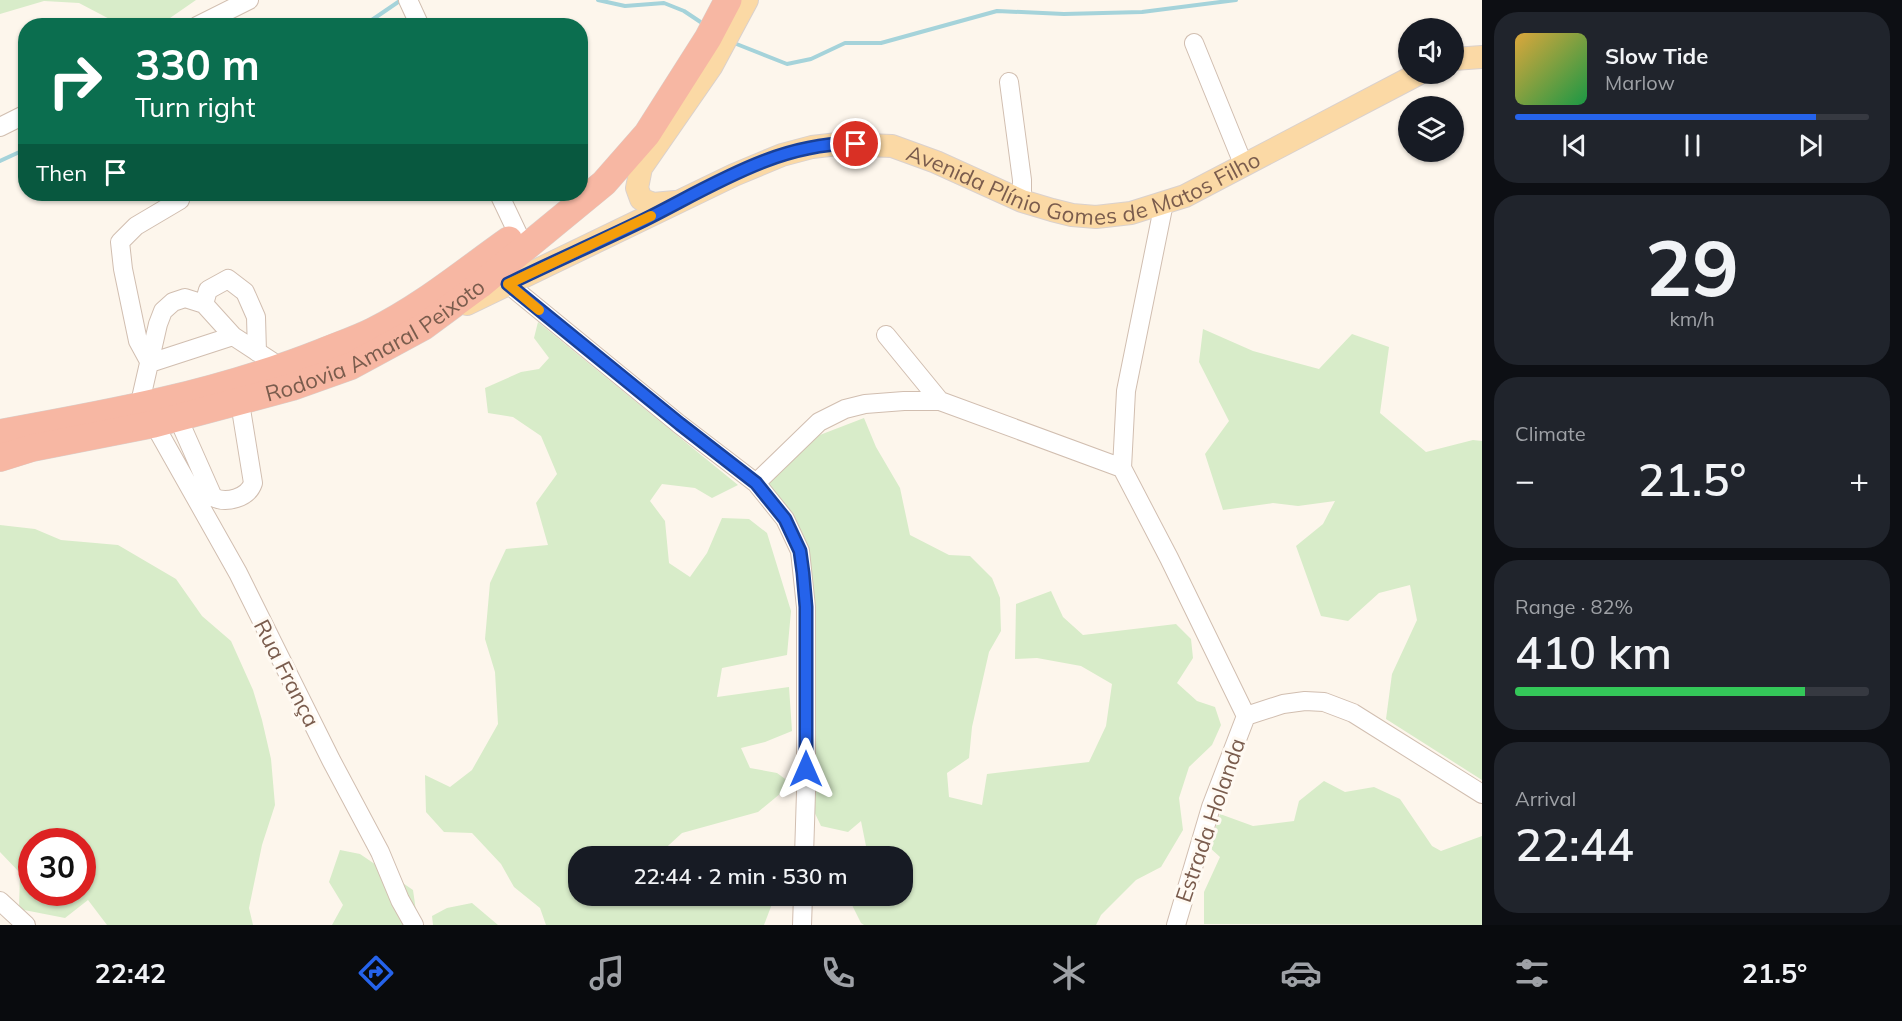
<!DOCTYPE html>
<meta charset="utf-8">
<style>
:root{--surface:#171b24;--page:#20242c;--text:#f1f3f6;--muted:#9ea1a6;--line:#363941;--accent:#2563eb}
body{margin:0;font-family:Mulish,sans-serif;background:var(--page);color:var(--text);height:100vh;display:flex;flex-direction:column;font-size:22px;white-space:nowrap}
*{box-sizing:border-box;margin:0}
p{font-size:20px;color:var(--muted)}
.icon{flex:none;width:33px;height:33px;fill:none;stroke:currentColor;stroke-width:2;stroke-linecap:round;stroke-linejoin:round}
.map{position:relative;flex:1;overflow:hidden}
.sheet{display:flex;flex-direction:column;gap:12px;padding:12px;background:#0d0f14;width:420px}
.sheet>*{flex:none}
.top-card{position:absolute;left:18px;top:18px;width:570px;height:183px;border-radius:24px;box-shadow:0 2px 4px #0004;background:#0b6e4f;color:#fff;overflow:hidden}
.fabs{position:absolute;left:1398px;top:18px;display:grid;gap:12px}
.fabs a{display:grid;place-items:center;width:66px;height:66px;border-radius:50%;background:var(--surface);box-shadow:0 2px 4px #0004;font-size:30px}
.speed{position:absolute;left:18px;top:828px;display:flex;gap:12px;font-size:30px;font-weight:700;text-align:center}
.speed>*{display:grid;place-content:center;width:78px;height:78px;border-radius:50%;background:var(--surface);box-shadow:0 2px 4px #0004;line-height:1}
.speed .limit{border:9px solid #d22;background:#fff;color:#111}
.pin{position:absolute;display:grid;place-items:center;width:51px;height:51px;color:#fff;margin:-26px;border:3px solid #fff;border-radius:50%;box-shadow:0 2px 6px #0007}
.me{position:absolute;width:66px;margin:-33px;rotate:0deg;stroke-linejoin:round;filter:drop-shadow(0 0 4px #0008)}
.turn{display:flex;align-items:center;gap:21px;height:126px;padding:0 18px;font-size:27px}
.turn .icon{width:78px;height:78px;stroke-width:2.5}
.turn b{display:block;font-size:42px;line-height:51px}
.then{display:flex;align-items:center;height:57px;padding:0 18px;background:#0003;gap:12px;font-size:22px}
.big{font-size:45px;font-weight:600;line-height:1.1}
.sheet .card{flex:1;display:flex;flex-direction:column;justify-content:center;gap:9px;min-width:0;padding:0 21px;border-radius:24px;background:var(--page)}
.sheet .dial{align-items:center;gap:0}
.dial b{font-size:78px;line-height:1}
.song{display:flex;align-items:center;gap:18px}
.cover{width:72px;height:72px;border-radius:9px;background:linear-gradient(135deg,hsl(40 70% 55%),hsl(140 70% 35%))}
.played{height:6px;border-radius:3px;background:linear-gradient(90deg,var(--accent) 85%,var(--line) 85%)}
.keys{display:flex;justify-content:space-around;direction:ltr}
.heat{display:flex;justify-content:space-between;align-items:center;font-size:33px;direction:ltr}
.charge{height:9px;border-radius:4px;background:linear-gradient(90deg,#34c759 82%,var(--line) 0)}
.trip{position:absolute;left:568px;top:846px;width:345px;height:60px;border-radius:24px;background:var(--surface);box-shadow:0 2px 4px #0004;font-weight:600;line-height:60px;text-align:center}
.dock{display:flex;height:96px;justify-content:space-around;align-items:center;background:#090b0e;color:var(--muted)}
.dock .icon{width:42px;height:42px}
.dock .on{color:var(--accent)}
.dock b{font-size:27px;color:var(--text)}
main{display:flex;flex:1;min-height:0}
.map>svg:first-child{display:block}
.green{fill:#d8ecc9;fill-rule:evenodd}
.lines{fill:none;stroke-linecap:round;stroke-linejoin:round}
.stream{stroke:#a5d3da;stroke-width:4}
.minor-casing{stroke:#d1beb0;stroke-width:20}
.major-casing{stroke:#dad1cd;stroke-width:24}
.highway-casing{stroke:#dad1cd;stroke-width:28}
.minor{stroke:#fff;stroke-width:18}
.major{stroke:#fbd9a5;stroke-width:22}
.highway{stroke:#f7b7a3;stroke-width:27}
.route-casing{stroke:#184099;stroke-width:15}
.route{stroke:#2563eb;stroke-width:10}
.slow{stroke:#f59e0b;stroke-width:10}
.labels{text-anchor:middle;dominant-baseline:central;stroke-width:6;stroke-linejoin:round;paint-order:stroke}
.street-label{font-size:22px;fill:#7a5c4d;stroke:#fffaf3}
</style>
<main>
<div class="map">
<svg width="1482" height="925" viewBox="0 0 1482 925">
<rect width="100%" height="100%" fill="#fdf6ec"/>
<path class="green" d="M0 0H196L170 18 152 25H121L79 3 44 1 0 14Z
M538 322 738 485 712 498 695 488 662 484 650 501 665 521 669 563 690 577 707 553 722 518 749 519 767 533 791 611 787 655 722 668 717 697 789 687 792 731 765 742 741 748 750 768 777 773 792 784 758 812 682 833 657 856H579V896H664L681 899 693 896H775L764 925H546L540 908 514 887 501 864 472 833 444 832 426 812 425 775 450 787 472 770 498 724 495 672 485 639 490 583 506 549 548 545 536 503 557 474 541 436 513 417 488 413 485 388 521 372 539 369 549 358 534 338Z
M1203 329 1253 351 1319 369 1352 334 1389 347 1380 413 1426 452 1473 440 1482 441V780L1386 719 1392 674 1417 620 1410 585 1379 593 1348 621 1321 616 1296 546 1323 524 1335 501 1298 506 1273 503 1223 510 1205 454 1229 421 1199 362Z
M864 418 876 447 900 488 910 535 949 555 970 556 992 578 1000 598 1001 631 989 652 972 727 969 758 947 773 949 797 982 805 987 774 1089 762 1106 726 1112 684 1081 666 1037 658 1015 659 1016 604 1051 591 1063 617 1083 635 1176 624 1191 639 1193 658 1177 683 1197 701 1215 707 1221 725 1212 745 1189 767 1179 798 1183 830 1161 867 1136 880 1101 915 1096 925H864L861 923 850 901 853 896H903V856H868L861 821 848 832 821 826 810 803 816 631 804 554 767 482 812 438Z
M0 525 35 529 61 540 118 545 176 579 202 616 231 641 253 690 262 720 271 759 275 805 262 845 249 908 253 925H107L88 900 65 918 19 909 20 873 0 852ZM32 842H82V892H32Z
M1324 781 1345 792 1374 787 1400 799 1432 846 1441 851 1482 836V925L1204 924V892L1220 857 1209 847 1220 814 1253 826 1294 821 1299 801Z
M340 850 360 854 413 890 418 925H332L343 905 329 882Z
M472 903 498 925H433L432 916 447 908Z"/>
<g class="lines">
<path class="stream" d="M598 0 625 6 664 3 684 11 705 25
M363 26 401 0
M734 43 787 64 811 59 845 43H881L997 11 1064 14 1142 12 1236 0
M0 161 26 149"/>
<defs>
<path id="minor" d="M408 0 420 26
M197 26 249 0
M1194 43 1244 166
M1009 82 1022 180V201
M0 127 26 114
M499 194 518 234
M180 200 136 226 120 242 123 269 138 341 150 363 233 336
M1164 203 1126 391 1122 468 1169 558 1246 716 1283 704 1305 701 1324 702 1353 713 1482 794
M508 284 679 424 756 483 785 519 800 551 806 607V792L804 856
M204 304 208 290 228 279 245 292 256 317 257 352
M886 335 940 401
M139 407 158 324 163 311 173 302 185 298 204 304 233 336 282 368
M178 418 213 497C226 504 248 498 253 483L240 403
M154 424 238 573 331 760 380 852 400 900 414 925
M756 483 819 422 845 409 865 404 904 401H940L1122 468
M0 901 26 925
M802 925 803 896
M1176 925 1211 807 1246 716"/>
<g id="major">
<path d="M1454 59 1482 57"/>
<path d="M675 202 653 204 641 199 637 188 641 168 711 67 747 0"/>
<path id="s1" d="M467 304 734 175 782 155 812 147 838 144 892 146 936 162 1022 201 1052 210 1072 215 1096 217 1131 213 1185 196 1418 74"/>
</g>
<g id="highway">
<path d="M0 433C111 413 216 394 322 352 339 345 357 339 373 331 422 307 465 271 509 240"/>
<path id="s2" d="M0 458 32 448 154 424 292 387 351 366 423 327 480 285 604 183 647 134 708 38 728 0"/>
</g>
</defs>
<use href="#minor" class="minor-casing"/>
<use href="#major" class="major-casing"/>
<use href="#highway" class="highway-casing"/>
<use href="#minor" class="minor"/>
<use href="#major" class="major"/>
<use href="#highway" class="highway"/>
</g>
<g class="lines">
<defs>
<path id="route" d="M806 769V607L803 573 800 551 785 519 756 483 680 424 508 284C553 262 599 242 644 220 710 187 780 141 856 144"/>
</defs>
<use href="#route" class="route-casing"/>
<use href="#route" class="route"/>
<path class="slow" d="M539 310 508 284 651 216"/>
</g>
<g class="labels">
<g class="street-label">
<text stroke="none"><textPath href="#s1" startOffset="664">Avenida Plínio Gomes de Matos Filho</textPath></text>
<text stroke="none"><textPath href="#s2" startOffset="396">Rodovia Amaral Peixoto</textPath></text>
<text transform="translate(287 673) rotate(63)">Rua França</text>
<text transform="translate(1210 820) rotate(-71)">Estrada Holanda</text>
</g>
</g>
</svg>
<div class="fabs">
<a><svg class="icon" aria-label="sound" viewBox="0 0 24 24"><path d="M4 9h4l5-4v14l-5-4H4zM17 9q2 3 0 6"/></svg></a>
<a><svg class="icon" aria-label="layers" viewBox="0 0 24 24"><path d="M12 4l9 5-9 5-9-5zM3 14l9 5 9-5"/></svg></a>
</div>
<div class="speed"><div class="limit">30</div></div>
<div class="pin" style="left:856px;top:144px;background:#d93025"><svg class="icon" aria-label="arrive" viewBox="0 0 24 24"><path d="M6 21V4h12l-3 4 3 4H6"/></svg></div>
<svg class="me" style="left:806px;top:769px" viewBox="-20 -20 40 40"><path d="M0-17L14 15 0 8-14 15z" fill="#2563eb" stroke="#fff" stroke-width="4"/></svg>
<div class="trip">22:44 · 2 min · 530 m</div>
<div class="top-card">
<div class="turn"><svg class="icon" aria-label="right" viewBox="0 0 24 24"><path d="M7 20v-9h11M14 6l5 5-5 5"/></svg><div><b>330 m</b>Turn right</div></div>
<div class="then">Then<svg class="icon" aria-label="arrive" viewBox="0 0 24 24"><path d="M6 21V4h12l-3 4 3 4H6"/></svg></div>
</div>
</div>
<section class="sheet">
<div class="card">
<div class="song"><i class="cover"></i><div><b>Slow Tide</b><p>Marlow</p></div></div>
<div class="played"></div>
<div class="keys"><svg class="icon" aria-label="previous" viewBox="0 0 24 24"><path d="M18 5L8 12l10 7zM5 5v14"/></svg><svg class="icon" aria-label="pause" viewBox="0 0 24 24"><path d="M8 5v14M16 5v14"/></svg><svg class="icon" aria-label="next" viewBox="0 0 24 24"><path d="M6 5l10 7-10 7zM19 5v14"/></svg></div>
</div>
<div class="card dial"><b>29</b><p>km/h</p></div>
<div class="card"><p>Climate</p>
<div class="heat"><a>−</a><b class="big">21.5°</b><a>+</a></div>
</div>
<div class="card"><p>Range · 82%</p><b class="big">410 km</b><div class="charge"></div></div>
<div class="card"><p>Arrival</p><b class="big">22:44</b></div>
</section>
</main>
<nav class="dock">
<b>22:42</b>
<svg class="icon on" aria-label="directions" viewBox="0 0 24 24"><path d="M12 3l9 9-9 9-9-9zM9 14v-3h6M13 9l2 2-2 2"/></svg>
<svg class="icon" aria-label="music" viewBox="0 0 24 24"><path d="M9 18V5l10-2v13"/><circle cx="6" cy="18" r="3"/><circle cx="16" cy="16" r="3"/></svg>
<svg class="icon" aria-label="phone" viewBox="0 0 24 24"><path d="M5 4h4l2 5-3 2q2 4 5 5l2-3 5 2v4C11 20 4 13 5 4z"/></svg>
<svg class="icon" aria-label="climate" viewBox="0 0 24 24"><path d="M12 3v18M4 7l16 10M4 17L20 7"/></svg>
<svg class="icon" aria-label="car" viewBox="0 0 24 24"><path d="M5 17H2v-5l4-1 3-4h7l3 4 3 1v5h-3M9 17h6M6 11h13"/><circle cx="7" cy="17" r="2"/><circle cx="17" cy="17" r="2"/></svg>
<svg class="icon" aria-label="filters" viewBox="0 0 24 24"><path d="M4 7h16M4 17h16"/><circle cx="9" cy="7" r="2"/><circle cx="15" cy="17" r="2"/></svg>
<b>21.5°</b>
</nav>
